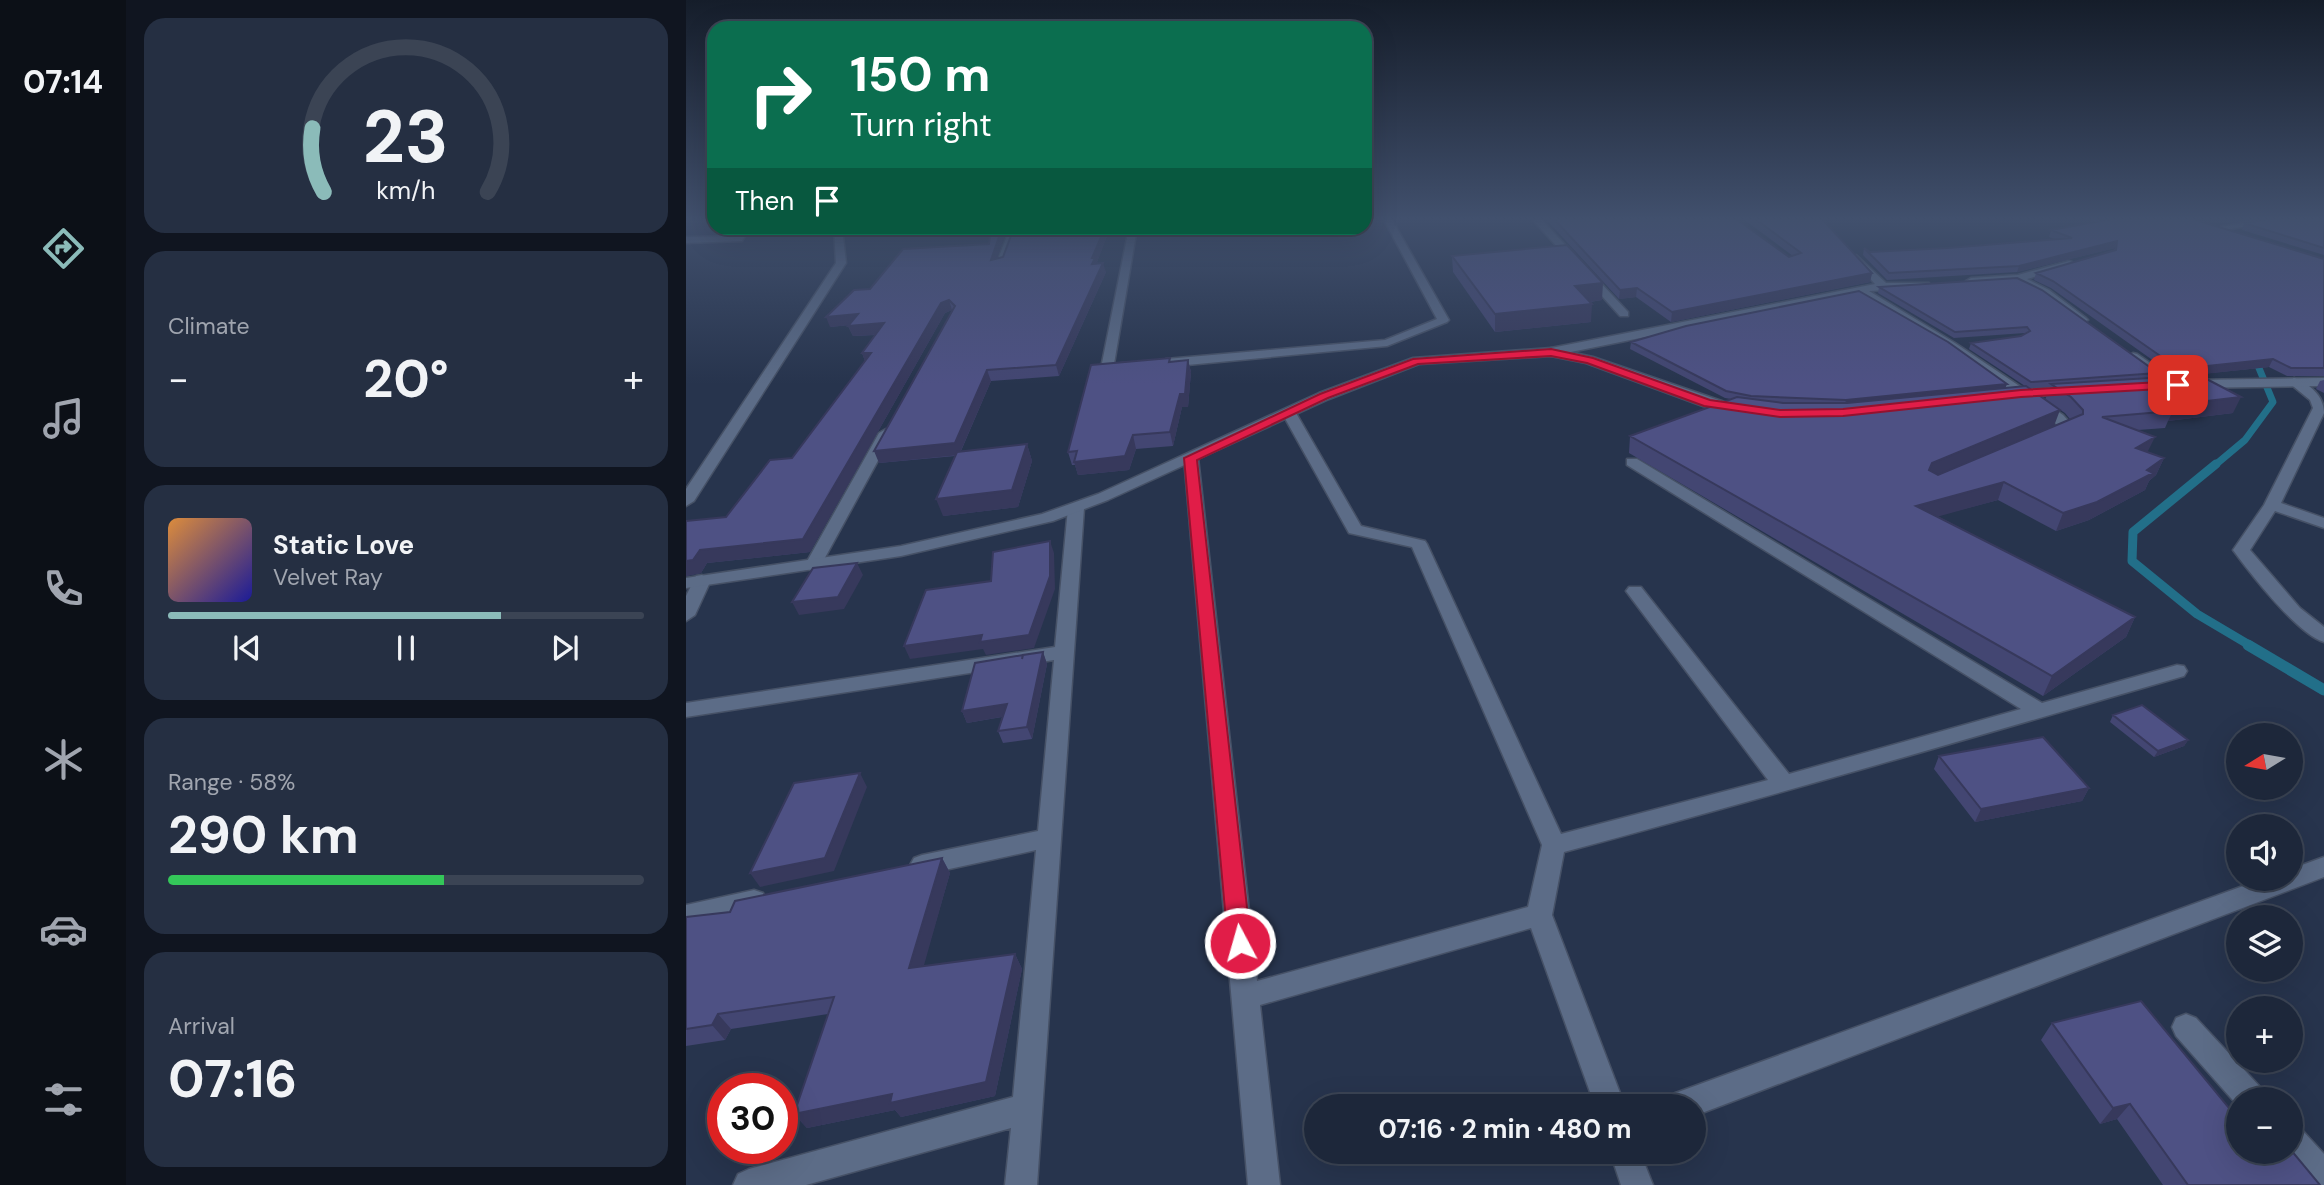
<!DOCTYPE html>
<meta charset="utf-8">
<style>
:root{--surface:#1d273a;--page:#252f42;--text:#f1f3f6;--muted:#a0a5af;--line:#3b4454;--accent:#8bbbb9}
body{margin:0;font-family:"DM Sans",sans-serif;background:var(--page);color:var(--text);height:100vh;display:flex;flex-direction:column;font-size:26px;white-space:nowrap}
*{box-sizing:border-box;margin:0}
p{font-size:23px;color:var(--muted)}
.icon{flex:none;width:38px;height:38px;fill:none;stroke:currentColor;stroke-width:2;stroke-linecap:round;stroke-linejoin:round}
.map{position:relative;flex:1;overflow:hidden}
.drawer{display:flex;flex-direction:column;gap:18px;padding:18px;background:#101520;width:560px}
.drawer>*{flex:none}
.hud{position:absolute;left:21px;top:21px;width:665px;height:214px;border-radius:21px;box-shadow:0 7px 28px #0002,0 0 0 2px var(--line);background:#0b6e4f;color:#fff;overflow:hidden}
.needle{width:46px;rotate:259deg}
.fabs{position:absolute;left:1540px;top:723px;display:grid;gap:14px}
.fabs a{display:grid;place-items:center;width:77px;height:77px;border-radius:50%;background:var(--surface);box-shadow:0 7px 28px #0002,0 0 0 2px var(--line);font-size:35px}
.speed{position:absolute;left:21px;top:1073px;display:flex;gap:14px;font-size:35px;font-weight:700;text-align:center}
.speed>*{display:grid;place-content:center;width:91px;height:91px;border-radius:50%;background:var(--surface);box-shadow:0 7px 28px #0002,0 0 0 2px var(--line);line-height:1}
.speed .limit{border:10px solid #d22;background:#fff;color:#111}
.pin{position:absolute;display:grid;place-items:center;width:60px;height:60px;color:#fff;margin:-30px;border-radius:14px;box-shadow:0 4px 10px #0006}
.me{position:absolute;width:77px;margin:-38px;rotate:354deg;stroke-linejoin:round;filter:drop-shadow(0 0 5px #0008)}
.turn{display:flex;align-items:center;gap:24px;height:147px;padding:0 28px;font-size:32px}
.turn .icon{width:91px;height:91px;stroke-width:2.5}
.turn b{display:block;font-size:49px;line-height:60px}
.then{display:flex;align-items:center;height:66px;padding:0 28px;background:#0003;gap:14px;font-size:26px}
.big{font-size:52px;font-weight:700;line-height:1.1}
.drawer .widget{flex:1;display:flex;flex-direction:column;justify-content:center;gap:10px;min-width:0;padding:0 24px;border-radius:21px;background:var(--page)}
.drawer .dial{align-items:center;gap:0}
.dial svg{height:182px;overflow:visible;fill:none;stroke:var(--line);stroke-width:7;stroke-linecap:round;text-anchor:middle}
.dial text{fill:var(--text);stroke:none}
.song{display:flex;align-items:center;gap:21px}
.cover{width:84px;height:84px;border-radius:10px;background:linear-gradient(135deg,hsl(30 70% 55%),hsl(240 70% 35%))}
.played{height:7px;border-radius:4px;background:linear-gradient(90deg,var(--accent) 70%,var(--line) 70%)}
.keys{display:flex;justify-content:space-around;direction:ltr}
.heat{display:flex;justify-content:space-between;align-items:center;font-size:38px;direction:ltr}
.charge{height:10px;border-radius:5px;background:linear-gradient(90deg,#34c759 58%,var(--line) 0)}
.trip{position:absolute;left:618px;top:1094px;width:402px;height:70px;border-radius:35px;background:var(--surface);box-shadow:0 7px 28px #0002,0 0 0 2px var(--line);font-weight:700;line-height:70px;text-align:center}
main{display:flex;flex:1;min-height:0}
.tab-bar{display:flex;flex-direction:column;width:126px;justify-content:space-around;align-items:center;background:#0c1017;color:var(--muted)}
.tab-bar .icon{width:49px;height:49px}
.tab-bar .selected{color:var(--accent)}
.tab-bar b{font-size:32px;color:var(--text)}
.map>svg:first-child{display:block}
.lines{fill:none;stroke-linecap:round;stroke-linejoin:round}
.stream-far2{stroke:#226f89;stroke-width:7}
.stream-far1{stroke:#226f89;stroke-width:9}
.stream{stroke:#226f89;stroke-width:11}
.service-casing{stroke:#465166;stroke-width:3}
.minor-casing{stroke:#465166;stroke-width:3}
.tertiary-casing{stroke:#465166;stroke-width:3}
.service{fill:#5c6c87;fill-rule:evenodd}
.minor{fill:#5c6c87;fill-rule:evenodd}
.tertiary{fill:#5c6c87;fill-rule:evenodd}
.wall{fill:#434672;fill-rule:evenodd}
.shaded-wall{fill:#37395c}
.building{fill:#4e5184;stroke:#37395c;stroke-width:2}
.route{fill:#e11d48;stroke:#92132f;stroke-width:2}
</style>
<main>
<nav class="tab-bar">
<b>07:14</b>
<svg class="icon selected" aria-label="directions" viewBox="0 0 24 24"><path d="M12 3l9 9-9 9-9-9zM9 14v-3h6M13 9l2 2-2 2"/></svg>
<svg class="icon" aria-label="music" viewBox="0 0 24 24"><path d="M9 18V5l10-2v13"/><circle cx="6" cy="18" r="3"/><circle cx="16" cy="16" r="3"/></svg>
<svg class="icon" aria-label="phone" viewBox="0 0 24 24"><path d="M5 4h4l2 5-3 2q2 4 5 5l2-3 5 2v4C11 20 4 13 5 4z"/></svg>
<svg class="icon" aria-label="climate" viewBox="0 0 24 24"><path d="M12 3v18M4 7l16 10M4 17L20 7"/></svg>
<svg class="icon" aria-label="car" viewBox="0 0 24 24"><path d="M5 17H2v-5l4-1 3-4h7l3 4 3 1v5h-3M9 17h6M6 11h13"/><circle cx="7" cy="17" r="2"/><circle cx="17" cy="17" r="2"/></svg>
<svg class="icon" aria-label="filters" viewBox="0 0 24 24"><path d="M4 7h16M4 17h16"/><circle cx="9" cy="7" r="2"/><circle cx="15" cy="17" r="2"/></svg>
</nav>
<section class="drawer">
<div class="widget dial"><svg viewBox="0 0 100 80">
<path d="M14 69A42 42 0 1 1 86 69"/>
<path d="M14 69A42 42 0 0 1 9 41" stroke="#8bbbb9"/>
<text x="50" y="56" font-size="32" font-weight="700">23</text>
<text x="50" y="72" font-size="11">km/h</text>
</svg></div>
<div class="widget"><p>Climate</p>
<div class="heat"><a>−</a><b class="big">20°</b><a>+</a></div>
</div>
<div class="widget">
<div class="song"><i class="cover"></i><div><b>Static Love</b><p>Velvet Ray</p></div></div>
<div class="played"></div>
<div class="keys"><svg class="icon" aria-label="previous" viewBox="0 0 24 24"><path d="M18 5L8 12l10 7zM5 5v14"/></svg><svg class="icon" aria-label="pause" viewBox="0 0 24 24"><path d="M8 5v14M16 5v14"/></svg><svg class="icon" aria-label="next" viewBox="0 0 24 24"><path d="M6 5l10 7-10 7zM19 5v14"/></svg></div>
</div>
<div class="widget"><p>Range · 58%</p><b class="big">290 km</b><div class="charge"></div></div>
<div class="widget"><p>Arrival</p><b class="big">07:16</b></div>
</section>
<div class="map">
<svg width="1638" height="1185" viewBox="0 0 1638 1185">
<rect width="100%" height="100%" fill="#27344d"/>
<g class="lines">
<path class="stream-far2" d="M1528 466 1559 440 1587 402 1568 356"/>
<path class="stream-far1" d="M1530 464 1447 532 1446 561 1511 614 1565 646"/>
<path class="stream" d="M1562 645 1638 690"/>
<defs>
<path id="service" d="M59 236 56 241 0 243V237Z
M200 429 207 433 135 565 127 570 121 569 119 565 193 433Z"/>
<path id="minor" d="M697 218H705L763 320 761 322 701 346 480 367 474 363 480 359 699 340 751 319Z
M845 218H854L942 312V316H934Z
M1585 218H1607L1533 231 1529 228Z
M148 228H156L160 263 8 501 0 506V489L150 263Z
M324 228H332L317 265 309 267Z
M443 228H451L428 364 438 363 444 367C438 373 421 374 415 368Z
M1170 255 1200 283H1243V287L1239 288 1183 291 1269 343 1377 415 1389 428C1383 435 1372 440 1363 438V432L1373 427 1367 421 1261 347 1172 294 865 356 859 352 865 348 1189 284 1165 258Z
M1383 261 1386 262V266L1341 279 1363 290 1400 318 1402 320 1396 323 1355 294 1330 281 1285 284 1280 281 1285 278 1332 275Z
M1447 353 1451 354 1497 385 1487 388 1443 360 1441 357Z
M1608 378C1624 384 1638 396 1638 413L1595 503 1638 518V528L1589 511 1564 550 1614 608 1638 627V642C1612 635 1564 573 1547 550L1578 505 1627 408 1624 400 1602 382Z
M603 409 610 413 675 526 739 541 741 544 875 834 1082 780 943 595 940 591 943 587H955L1103 774 1335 709 941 465V459H951L1356 703 1491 665 1498 666 1501 671 1498 676C1292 736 1086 796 878 852L866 915 939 1106H909L845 928 574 1005 594 1185H562L498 458 500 455 505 454 512 458 571 981 842 907 856 845 726 547 663 533 596 413Z
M390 503 398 508 351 1185H319L325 1128 120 1185H47L52 1174 63 1169 327 1097 350 850 236 875 228 872 224 865 228 858 236 855 352 831 368 660 0 717V703L369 647 382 508Z
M16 575 25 580 9 615 0 621V596L10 576Z
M1638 857V877L1008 1116V1106H980L984 1095 995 1091 1579 878H1605V869Z
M68 890 77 893 80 901 77 909 0 927V905Z
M1500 1014 1510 1018 1576 1089 1581 1099H1552V1106L1490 1036 1486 1027 1490 1018Z
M1605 1126 1616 1130 1638 1154V1185H1624L1594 1152H1605Z
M924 1152H954L967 1185H935Z"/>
<path id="tertiary" d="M865 348 907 357 1059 409 1052 413 1017 406 900 363 865 356 733 364 643 399 422 500 367 521 215 556 0 588V578L215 546 356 514 412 494 633 393 727 358Z
M1638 378V386L1505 388 1499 384 1505 380Z
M1386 386 1392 390 1390 393 1327 398 1321 394 1327 390Z"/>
</defs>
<use href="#service" class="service-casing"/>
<use href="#minor" class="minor-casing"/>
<use href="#tertiary" class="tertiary-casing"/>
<use href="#service" class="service"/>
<use href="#minor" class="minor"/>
<use href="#tertiary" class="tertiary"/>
</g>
<path class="wall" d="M859 218H1049L1103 257 1107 256 1056 218H1135L1186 273 1184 282 985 322 950 297 933 299Z
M1399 218H1503L1638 259V376H1601L1583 367 1496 376 1547 413 1482 421 1479 428 1452 430 1462 452 1478 458 1470 475 1463 481 1459 490 1403 520 1370 531 1312 500 1251 516 1449 617 1440 637 1357 696 943 453 944 436 1045 399 1039 398 944 349 945 342 1321 384 1319 388 1339 386 1283 349 1285 343 1335 336 1339 334V333L1268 338 1192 293 1193 287 1331 278 1472 373 1470 378 1489 376 1365 288 1348 280 1350 273 1428 250 1429 248 1331 272 1201 280 1177 255 1178 248 1184 252 1262 248 1369 239 1363 237 1365 230 1409 222ZM1364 387 1359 400 1343 388ZM1361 401 1379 413 1384 419 1368 426Z
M1638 218V255L1556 230 1558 223Z
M305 228H321L311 258 317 257 328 228H424L411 262 420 272 373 376 305 381 275 451 341 444 346 461 332 507 257 516 269 456 193 463 266 310 259 313 124 552 21 563 15 573 0 576V522L40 517 106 458 179 361 176 353 190 335 167 336 162 326 163 325 144 327 184 289 303 244Z
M766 256 916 300 904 302 905 322 809 332 767 272Z
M502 360 505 372 502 407H496L487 446 450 449 443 470 392 475 389 465H386L382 452 484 362Z
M1638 380V393L1630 389 1634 381Z
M357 652 361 664 346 739 317 743 312 731 316 717 281 723 276 711Z
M1427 715 1502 740 1498 746 1468 757 1424 722Z
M1253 756 1403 788 1396 801 1289 822 1248 769Z
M256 858 264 873 237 966 329 954 336 969 309 1096 215 1117 209 1110 121 1128 108 1114 142 1014 45 1029 39 1040 0 1046V917L44 912Z
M1366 1023 1547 1113 1634 1185H1477L1431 1119 1414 1124 1355 1040Z"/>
<path class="shaded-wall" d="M316 228H321L308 269 305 260Z
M419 228H424L411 262 412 267 406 264V258Z
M1431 241 1429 248 1331 272 1333 266Z
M417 263 420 272 373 376 370 365Z
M1186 273 1184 282 985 322 986 312Z
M917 283 916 300 888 304 889 286Z
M951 288 950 297 933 299 934 290Z
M263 300 266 310 259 313 124 552 21 563 15 573 0 576V561L14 550 117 539 255 303Z
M906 304 905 322 809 332V314Z
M172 314 176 324 144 327 140 317Z
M198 323 202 334 167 336 162 326Z
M176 353H185L180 364Z
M1587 359 1583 367 1490 377 1493 369Z
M502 360 505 372 502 407H496L487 446 484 432Z
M301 370 305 381 273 455 193 463 188 451Z
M1321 384 1318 391 1158 407 1160 400Z
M1555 397 1547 413 1482 421 1487 411 1479 406Z
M1374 410 1368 426 1241 481 1243 470 1246 463Z
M447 435 450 449 443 470 392 475 388 462Z
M1469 437 1461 453 1450 448Z
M341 444 346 461 332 507 257 516 250 499Z
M1478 458 1470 475 1463 481 1459 490 1403 520 1370 531 1377 513 1461 470Z
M1318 482 1312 500 1225 524 1230 506Z
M364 541 368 553 369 589 348 648 300 655 297 649 224 659 218 646Z
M171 563 177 575 158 609 113 615 106 602Z
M1449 617 1440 637 1357 696 1366 676Z
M357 652 361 664 346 739 341 727Z
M321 704 326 715 281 723 276 711Z
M1502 740 1498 746 1468 757 1472 751Z
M174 773 181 787 148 871 74 887 64 873Z
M1403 788 1396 801 1289 822 1295 809Z
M256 858 264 873 233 983 223 968Z
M329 954 336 969 309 1096 215 1117 209 1110 121 1128 108 1114Z
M32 1014 45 1029 39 1040 26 1025Z
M1444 1104 1431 1119 1414 1124 1427 1108Z"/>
<path class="building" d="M867 218H1049L1103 257 1115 253 1068 218H1135L1186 273 986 312 951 288 934 290Z
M1416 218H1503L1638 259V368H1605L1587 359 1493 369 1367 281 1350 273 1430 250 1431 241 1333 266 1203 273 1178 248 1184 252 1262 248 1386 238 1365 230 1421 220Z
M1590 218H1638V248L1558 223Z
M305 228H316L305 260 317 257 328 228H419L406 258H409L406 264 417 263 370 365 301 370 269 443 188 451 269 306 263 300 255 303 117 539 14 550 7 560 0 561V521L40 517 84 460 106 458 185 353H176L198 323 162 326 172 314 140 317 168 290 184 289 217 249 303 244Z
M881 245 917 283 889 286 906 304 809 314 766 256Z
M1331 278 1356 290 1472 373 1345 382 1285 343 1335 336 1344 331 1341 327 1269 332 1193 287Z
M1173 291 1262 342 1321 384 1160 400 1065 396 1040 391 945 342 1000 326Z
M484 358 483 362 502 360 499 394H494L484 432 447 435 439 456 388 462 391 451 382 452 405 365Z
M1513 375 1555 397 1479 406 1487 411 1416 417 1469 437 1450 448 1478 458 1461 470 1467 473 1411 502 1377 513 1318 482 1230 506 1449 617 1366 676 944 436 1051 397 1097 403H1161L1340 386 1374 410 1246 463 1243 470 1252 475 1397 414V410L1385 397 1365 384Z
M341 444 326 490 250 499 271 452Z
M364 541V576L343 635 294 642 296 635 218 646 240 590 305 581 307 552Z
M171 563 152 597 106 602 127 568Z
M357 652 341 727 312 731 321 704 276 711 289 663 337 655 336 659 337 655Z
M1456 705 1502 740 1472 751 1427 715Z
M1357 737 1403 788 1295 809 1253 756Z
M174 773 139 858 64 873 108 783Z
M256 858 223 968 329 954 300 1082 204 1103 206 1094 108 1114 148 997 32 1014 26 1025 0 1029V917L44 912 49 901Z
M1455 1001 1547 1113 1552 1112V1152H1605V1150L1634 1185H1502L1444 1104 1427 1108 1366 1023Z"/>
<linearGradient id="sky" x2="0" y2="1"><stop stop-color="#151d2a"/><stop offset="0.57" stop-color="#41506d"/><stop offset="1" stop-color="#41506d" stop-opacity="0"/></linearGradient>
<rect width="1638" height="384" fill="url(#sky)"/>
<path class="route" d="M865 349 907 358 1024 400 1094 410 1157 409 1335 390 1492 381 1497 385 1492 388 1335 397 1157 416 1094 417 1018 406 901 363 865 356 732 364 642 398 511 460 565 943 562 950 554 953 545 950 542 943 498 458 634 394 727 359Z"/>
</svg>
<div class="fabs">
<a><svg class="needle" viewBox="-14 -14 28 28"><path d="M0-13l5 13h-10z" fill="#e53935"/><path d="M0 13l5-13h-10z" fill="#a0a5af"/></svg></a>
<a><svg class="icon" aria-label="sound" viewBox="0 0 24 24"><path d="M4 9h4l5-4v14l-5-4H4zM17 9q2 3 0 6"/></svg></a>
<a><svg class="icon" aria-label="layers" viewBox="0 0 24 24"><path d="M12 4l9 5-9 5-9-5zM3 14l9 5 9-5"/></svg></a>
<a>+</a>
<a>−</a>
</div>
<div class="speed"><div class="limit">30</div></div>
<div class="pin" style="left:1492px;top:385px;background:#d93025"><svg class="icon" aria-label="arrive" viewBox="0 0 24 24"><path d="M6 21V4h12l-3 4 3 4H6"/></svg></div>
<svg class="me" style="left:554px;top:943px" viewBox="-20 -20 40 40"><circle r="17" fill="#e11d48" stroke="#fff" stroke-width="3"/><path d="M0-11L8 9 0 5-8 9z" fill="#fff"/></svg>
<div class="trip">07:16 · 2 min · 480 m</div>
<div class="hud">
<div class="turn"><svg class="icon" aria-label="right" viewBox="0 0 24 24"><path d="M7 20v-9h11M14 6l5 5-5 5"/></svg><div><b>150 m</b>Turn right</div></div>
<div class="then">Then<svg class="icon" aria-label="arrive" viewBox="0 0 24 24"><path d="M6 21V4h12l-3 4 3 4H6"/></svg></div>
</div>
</div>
</main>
